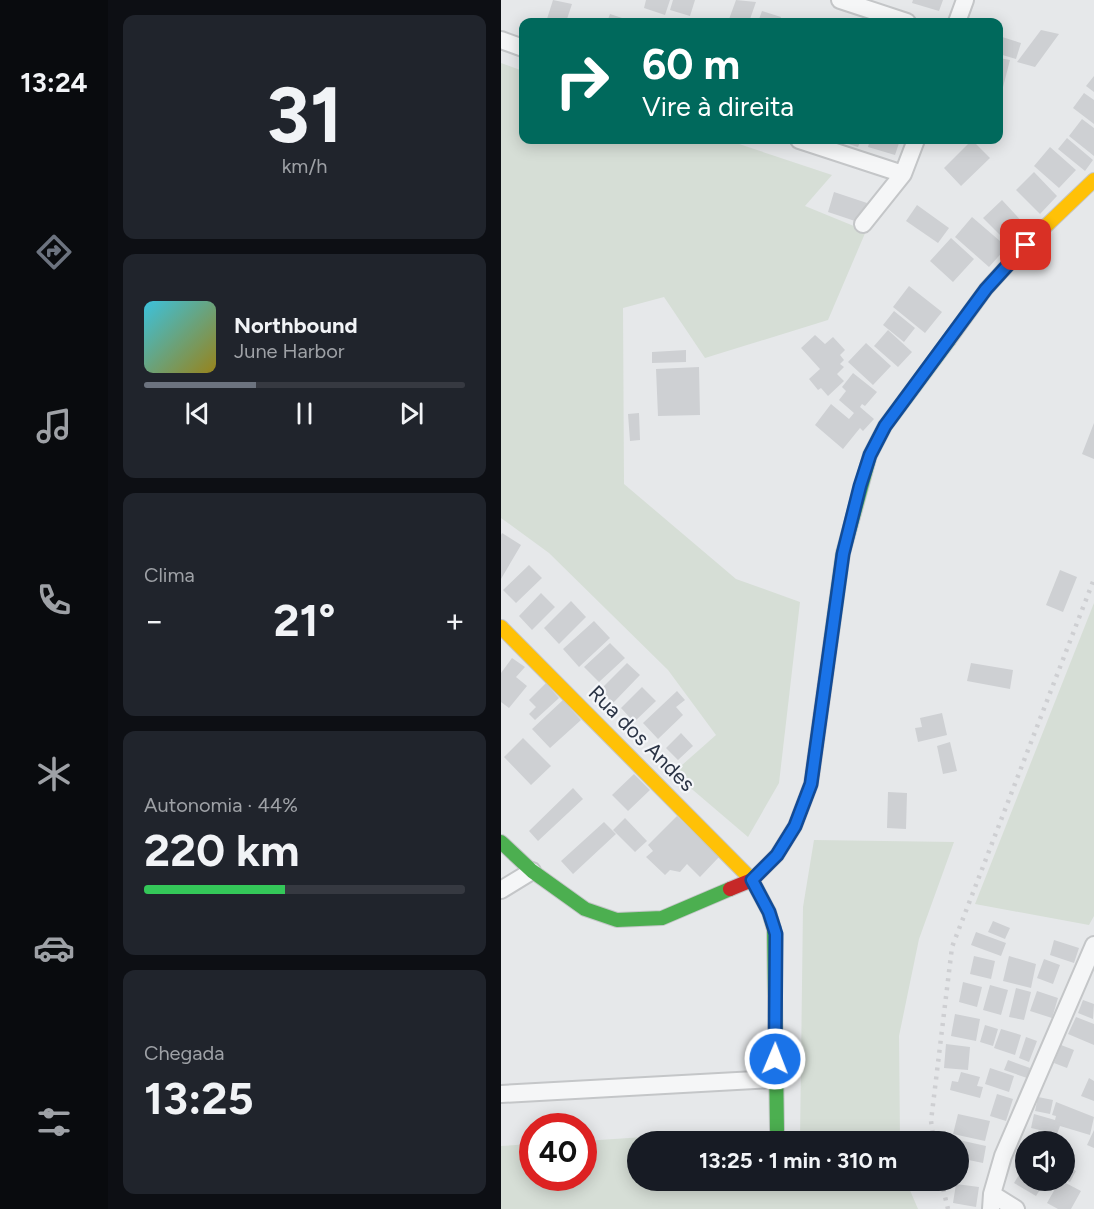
<!DOCTYPE html>
<html lang="pt">
<meta charset="utf-8">
<style>
:root{--surface:#171b24;--page:#20242c;--text:#f1f3f6;--muted:#9ea1a6;--line:#363941;--accent:#6c737f}
body{margin:0;font-family:Figtree,sans-serif;background:var(--page);color:var(--text);height:100vh;display:flex;flex-direction:column;font-size:22px;white-space:nowrap}
*{box-sizing:border-box;margin:0}
p{font-size:20px;color:var(--muted)}
.icon{flex:none;width:33px;height:33px;fill:none;stroke:currentColor;stroke-width:2;stroke-linecap:round;stroke-linejoin:round}
.map{position:relative;flex:1;overflow:hidden}
.panel{display:flex;flex-direction:column;gap:15px;padding:15px;background:#0d0f14;width:393px}
.panel>*{flex:none}
.banner{position:absolute;left:18px;top:18px;width:484px;height:126px;border-radius:12px;box-shadow:0 3px 15px #0003;background:#00695c;color:#fff;overflow:hidden}
.buttons{position:absolute;left:514px;top:1131px;display:grid;gap:12px}
.buttons a{display:grid;place-items:center;width:60px;height:60px;border-radius:50%;background:var(--surface);box-shadow:0 3px 15px #0003;font-size:30px}
.speed{position:absolute;left:18px;top:1113px;display:flex;gap:12px;font-size:30px;font-weight:700;text-align:center}
.speed>*{display:grid;place-content:center;width:78px;height:78px;border-radius:50%;background:var(--surface);box-shadow:0 3px 15px #0003;line-height:1}
.speed .limit{border:9px solid #d22;background:#fff;color:#111}
.pin{position:absolute;display:grid;place-items:center;width:51px;height:51px;color:#fff;margin:-26px;border-radius:12px;box-shadow:0 3px 9px #0006}
.me{position:absolute;width:66px;margin:-33px;rotate:1deg;stroke-linejoin:round;filter:drop-shadow(0 0 4px #0008)}
.turn{display:flex;align-items:center;gap:21px;height:126px;padding:0 24px;font-size:27px}
.turn .icon{width:78px;height:78px;stroke-width:2.5}
.turn b{display:block;font-size:42px;line-height:51px}
.big{font-size:45px;font-weight:700;line-height:1.1}
.panel .tile{flex:1;display:flex;flex-direction:column;justify-content:center;gap:9px;min-width:0;padding:0 21px;border-radius:12px;background:var(--page)}
.panel .dial{align-items:center;gap:0}
.dial b{font-size:78px;line-height:1}
.song{display:flex;align-items:center;gap:18px}
.cover{width:72px;height:72px;border-radius:9px;background:linear-gradient(135deg,hsl(190 70% 55%),hsl(50 70% 35%))}
.played{height:6px;border-radius:3px;background:linear-gradient(90deg,var(--accent) 35%,var(--line) 35%)}
.keys{display:flex;justify-content:space-around;direction:ltr}
.heat{display:flex;justify-content:space-between;align-items:center;font-size:33px;direction:ltr}
.charge{height:9px;border-radius:4px;background:linear-gradient(90deg,#34c759 44%,var(--line) 0)}
.trip{position:absolute;left:126px;top:1131px;width:342px;height:60px;border-radius:30px;background:var(--surface);box-shadow:0 3px 15px #0003;font-weight:700;line-height:60px;text-align:center}
main{display:flex;flex:1;min-height:0}
.menu{display:flex;flex-direction:column;width:108px;justify-content:space-around;align-items:center;background:#090b0e;color:var(--muted)}
.menu .icon{width:42px;height:42px}
.menu .selected{color:var(--accent)}
.menu b{font-size:27px;color:var(--text)}
.map>svg:first-child{display:block}
.green{fill:#d6ded6}
.building{fill:#ced0d3}
.lines{fill:none;stroke-linecap:round;stroke-linejoin:round}
.street-casing{stroke:#c4c6c8;stroke-width:20}
.fast-casing{stroke:#c4c6c8;stroke-width:16}
.slow-casing{stroke:#c4c6c8;stroke-width:16}
.jam-casing{stroke:#c4c6c8;stroke-width:16}
.street{stroke:#f5f6f7;stroke-width:16}
.fast{stroke:#4caf50;stroke-width:14}
.slow{stroke:#ffc107;stroke-width:14}
.jam{stroke:#c62828;stroke-width:14}
.rail{stroke:#cecfd2;stroke-width:4.5;stroke-dasharray:3 6;stroke-linecap:butt}
.route-casing{stroke:#114b97;stroke-width:15}
.route{stroke:#1a73e8;stroke-width:10}
.labels{text-anchor:middle;dominant-baseline:central;stroke-width:4.5;stroke-linejoin:round;paint-order:stroke}
.street-label{font-size:21px;fill:#2b3445;stroke:#f4f6f9}
</style>
<main>
<nav class="menu">
<b>13:24</b>
<svg class="icon selected" aria-label="directions" viewBox="0 0 24 24"><path d="M12 3l9 9-9 9-9-9zM9 14v-3h6M13 9l2 2-2 2"/></svg>
<svg class="icon" aria-label="music" viewBox="0 0 24 24"><path d="M9 18V5l10-2v13"/><circle cx="6" cy="18" r="3"/><circle cx="16" cy="16" r="3"/></svg>
<svg class="icon" aria-label="phone" viewBox="0 0 24 24"><path d="M5 4h4l2 5-3 2q2 4 5 5l2-3 5 2v4C11 20 4 13 5 4z"/></svg>
<svg class="icon" aria-label="climate" viewBox="0 0 24 24"><path d="M12 3v18M4 7l16 10M4 17L20 7"/></svg>
<svg class="icon" aria-label="car" viewBox="0 0 24 24"><path d="M5 17H2v-5l4-1 3-4h7l3 4 3 1v5h-3M9 17h6M6 11h13"/><circle cx="7" cy="17" r="2"/><circle cx="17" cy="17" r="2"/></svg>
<svg class="icon" aria-label="filters" viewBox="0 0 24 24"><path d="M4 7h16M4 17h16"/><circle cx="9" cy="7" r="2"/><circle cx="15" cy="17" r="2"/></svg>
</nav>
<section class="panel">
<div class="tile dial"><b>31</b><p>km/h</p></div>
<div class="tile">
<div class="song"><i class="cover"></i><div><b>Northbound</b><p>June Harbor</p></div></div>
<div class="played"></div>
<div class="keys"><svg class="icon" aria-label="previous" viewBox="0 0 24 24"><path d="M18 5L8 12l10 7zM5 5v14"/></svg><svg class="icon" aria-label="pause" viewBox="0 0 24 24"><path d="M8 5v14M16 5v14"/></svg><svg class="icon" aria-label="next" viewBox="0 0 24 24"><path d="M6 5l10 7-10 7zM19 5v14"/></svg></div>
</div>
<div class="tile"><p>Clima</p>
<div class="heat"><a>−</a><b class="big">21°</b><a>+</a></div>
</div>
<div class="tile"><p>Autonomia · 44%</p><b class="big">220 km</b><div class="charge"></div></div>
<div class="tile"><p>Chegada</p><b class="big">13:25</b></div>
</section>
<div class="map">
<svg width="593" height="1209" viewBox="0 0 593 1209">
<rect width="100%" height="100%" fill="#e6e8ea"/>
<path class="green" d="M0 63 22 71V140H226L331 175 304 206 365 231 327 320 204 358 163 297 122 308 123 484 235 579 299 602 278 783 247 837 172 773 215 735 167 670 48 553 0 518Z
M593 603V916L588 925 474 904Z
M313 840 453 842 418 939 398 1036 399 1141H299L302 907Z
M188 1134 199 1141 136 1142V1180L405 1181 417 1209H0V1146L31 1144 32 1178H82L83 1141Z"/>
<path class="building" d="M52 0 71 4 65 22H45Z
M145 0H169L164 15 143 8Z
M172 0H194L189 16 169 10Z
M235 0 255 2 248 22H227Z
M412 0H442L438 11 411 3Z
M261 11 280 17 278 22H257Z
M109 14 127 20 126 22H106Z
M540 30 558 34 534 67 516 62Z
M498 36 520 43 515 59 498 54Z
M498 58 509 60 501 91 498 90Z
M593 76V92L585 86Z
M583 93 593 100V124L572 108Z
M581 119 593 128V156L568 136Z
M566 138 592 160 584 171 557 149Z
M335 140H360L357 147Z
M369 140H399L394 155 367 147Z
M471 140 489 158 460 186 443 168Z
M549 147 575 170 558 188 533 166Z
M533 172 556 196 539 214 515 190Z
M333 192 366 203 360 223 327 212Z
M501 200 525 226 507 243 482 218Z
M416 205 448 228 437 243 405 221Z
M471 217 506 247 488 267 454 237Z
M450 238 473 259 452 282 429 261Z
M408 286 441 312 424 333 392 307Z
M393 311 414 328 403 342 382 325Z
M387 330 411 352 397 367 373 346Z
M314 335 324 344 332 337 344 350 339 355 343 360 339 364 343 367 336 374 343 381 327 396 320 388 317 390 308 379 319 369 300 348Z
M365 343 390 366 372 385 347 362Z
M185 350V362L151 363V352Z
M198 367 199 415 157 416 155 369Z
M352 373 376 392 364 406 361 404 359 407 373 419 362 431 359 428 342 449 314 425 330 404 348 419 353 413 338 400 345 391 341 387Z
M138 413 139 440 129 441 127 414Z
M593 423V459L581 454Z
M1 533 20 545 0 579V535Z
M28 565 41 578 15 603 2 590Z
M559 570 576 577 562 612 545 605Z
M40 593 54 607 31 630 18 616Z
M70 601 85 617 58 644 43 628Z
M93 621 109 638 78 667 62 649Z
M109 643 124 658 98 682 83 667Z
M11 658 24 667 15 677 26 686 8 708 0 702V673Z
M126 663 139 675 112 703 99 690Z
M470 663 512 670 509 689 466 681Z
M45 683 58 698 34 720 28 714 35 707 28 700Z
M141 687 155 701 133 722 120 708Z
M176 691 184 700 175 707 182 715 157 739 142 723Z
M62 700 80 720 49 748 31 729Z
M441 713 446 735 417 742 414 728 421 727 419 718Z
M180 733 192 746 177 760 165 748Z
M22 738 50 766 30 785 3 757Z
M449 742 456 771 442 774 436 746Z
M133 774 149 790 127 811 111 795Z
M72 788 82 799 37 841 28 831Z
M387 792 406 793 405 829 386 828Z
M176 816 218 857 199 877 186 864 179 872 169 870 164 875 145 857 152 851 147 845Z
M124 818 146 841 134 852 112 830Z
M103 822 115 834 72 874 60 861Z
M492 921 509 928 504 939 487 932Z
M475 932 505 943 500 956 470 945Z
M553 940 578 948 573 963 549 955Z
M473 956 494 961 490 979 469 974Z
M508 956 535 964 530 988 502 981Z
M543 959 559 965 552 984 536 978Z
M462 982 481 987 476 1007 458 1002Z
M489 985 507 990 500 1015 482 1010Z
M515 988 530 992 523 1020 508 1017Z
M536 991 557 998 551 1018 529 1011Z
M582 1000 593 1004 592 1019 577 1013Z
M454 1014 479 1019 475 1041 450 1036Z
M575 1017 593 1024V1045L567 1034Z
M484 1025 497 1029 492 1046 479 1042Z
M500 1029 520 1035 514 1055 493 1048Z
M525 1037 536 1041 528 1062 518 1058Z
M445 1044 469 1047 467 1070 443 1068Z
M560 1045 573 1050 566 1068 553 1063Z
M507 1060 529 1068 526 1078 503 1070Z
M489 1068 513 1076 508 1092 484 1084Z
M460 1072 479 1077 476 1086 482 1087 479 1098 449 1090 451 1081 457 1082Z
M588 1078 593 1081V1101L580 1096Z
M496 1094 512 1099 505 1121 489 1116Z
M537 1097 552 1100 549 1114 534 1111Z
M555 1102 593 1117 589 1135 559 1126 556 1134 530 1128 533 1114 554 1120 555 1116 551 1115Z
M457 1114 489 1121 484 1141 452 1134Z
M593 1130V1148L586 1145Z
M458 1140 485 1146 482 1163 458 1158Z
M564 1165 575 1171 569 1182 564 1180Z
M523 1167 525 1168V1180H545L535 1196 513 1183Z
M559 1180 580 1191 570 1209H557L546 1203Z
M455 1184 478 1187 475 1207 452 1203Z"/>
<g class="lines">
<defs>
<path id="street" d="M339 0 406 22
M456 22 464 0
M0 40 22 48
M298 140 402 174
M362 224 402 174 415 140
M0 890 31 871
M0 1094 274 1079
M491 1194 515 1209
M490 1209 491 1194 502 1156 593 945"/>
<path id="fast" d="M330 640 342 553 369 455 384 426 448 340
M0 842 31 871 84 909 116 920 161 918 229 889
M273 929 276 1130"/>
<path id="slow" d="M448 340 485 289 525 245 593 180
M0 627 251 880 268 912 273 929"/>
<path id="jam" d="M229 889 251 880 276 855 294 826 310 784 330 640"/>
</defs>
<use href="#street" class="street-casing"/>
<use href="#fast" class="fast-casing"/>
<use href="#slow" class="slow-casing"/>
<use href="#jam" class="jam-casing"/>
<use href="#street" class="street"/>
<use href="#fast" class="fast"/>
<use href="#slow" class="slow"/>
<use href="#jam" class="jam"/>
<path class="rail" d="M433 1142 430 1121 451 947 593 579
M440 1180 447 1209"/>
</g>
<g class="lines">
<defs>
<path id="route" d="M274 1059 275 934 268 912 251 880 276 855 294 826 310 784 342 554 359 486 369 455 384 426 485 289 525 245"/>
</defs>
<use href="#route" class="route-casing"/>
<use href="#route" class="route"/>
</g>
<g class="labels">
<g class="street-label">
<text transform="translate(141 738) rotate(45)">Rua dos Andes</text>
</g>
</g>
</svg>
<div class="buttons">
<a><svg class="icon" aria-label="sound" viewBox="0 0 24 24"><path d="M4 9h4l5-4v14l-5-4H4zM17 9q2 3 0 6"/></svg></a>
</div>
<div class="speed"><div class="limit">40</div></div>
<div class="pin" style="left:525px;top:245px;background:#d93025"><svg class="icon" aria-label="arrive" viewBox="0 0 24 24"><path d="M6 21V4h12l-3 4 3 4H6"/></svg></div>
<svg class="me" style="left:274px;top:1059px" viewBox="-20 -20 40 40"><circle r="17" fill="#1a73e8" stroke="#fff" stroke-width="3"/><path d="M0-11L8 9 0 5-8 9z" fill="#fff"/></svg>
<div class="trip">13:25 · 1 min · 310 m</div>
<div class="banner">
<div class="turn"><svg class="icon" aria-label="right" viewBox="0 0 24 24"><path d="M7 20v-9h11M14 6l5 5-5 5"/></svg><div><b>60 m</b>Vire à direita</div></div>
</div>
</div>
</main>
